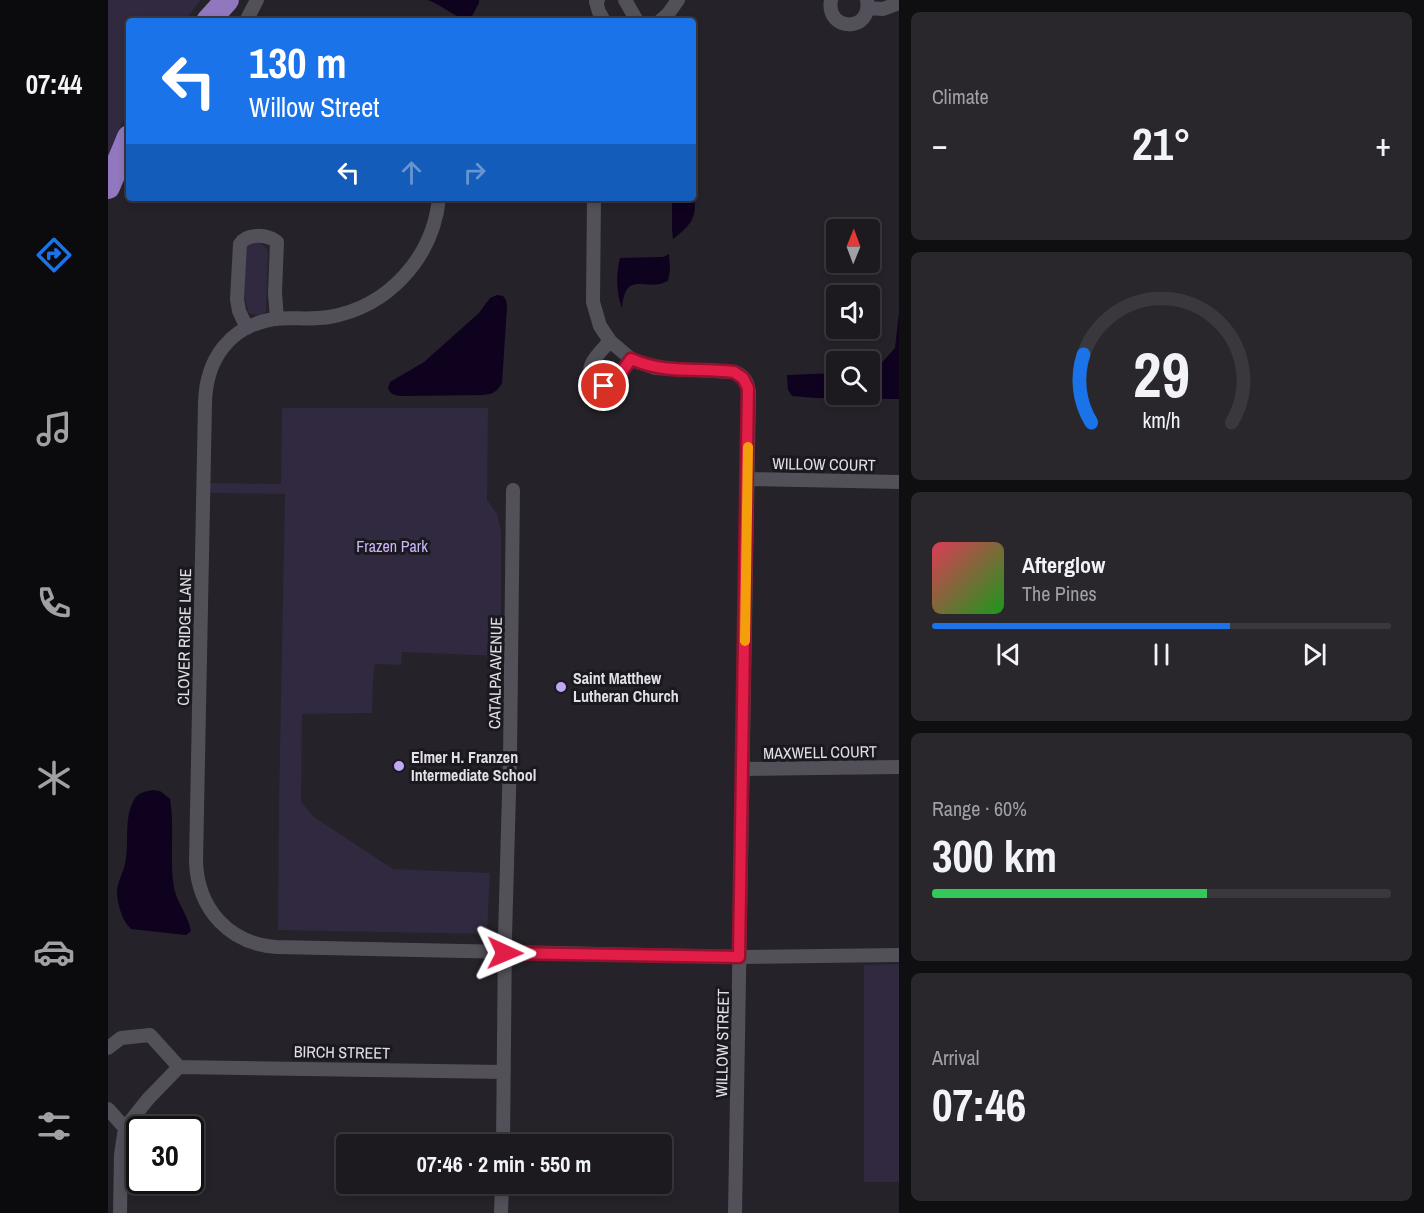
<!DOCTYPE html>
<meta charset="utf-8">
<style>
:root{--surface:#1c1a1f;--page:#29272c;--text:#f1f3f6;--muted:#a0a1a4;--line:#3a383d;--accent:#1a73e8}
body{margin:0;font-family:"Archivo Narrow",sans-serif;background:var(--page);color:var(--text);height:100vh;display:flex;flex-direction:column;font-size:22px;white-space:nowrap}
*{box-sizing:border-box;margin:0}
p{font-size:20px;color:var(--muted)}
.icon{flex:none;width:33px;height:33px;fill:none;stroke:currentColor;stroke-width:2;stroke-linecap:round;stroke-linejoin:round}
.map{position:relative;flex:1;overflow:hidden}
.sheet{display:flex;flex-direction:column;gap:12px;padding:12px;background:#0f0e11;width:525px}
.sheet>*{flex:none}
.guide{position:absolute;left:18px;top:18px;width:570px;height:183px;border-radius:6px;box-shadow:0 3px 9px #0003,0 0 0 2px var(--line);background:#1a73e8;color:#fff;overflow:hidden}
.needle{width:39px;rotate:1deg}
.buttons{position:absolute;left:718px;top:219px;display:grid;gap:12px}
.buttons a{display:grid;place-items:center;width:54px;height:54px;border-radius:6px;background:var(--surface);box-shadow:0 3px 9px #0003,0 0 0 2px var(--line);font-size:30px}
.speed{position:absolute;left:18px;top:1116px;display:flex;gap:12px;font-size:30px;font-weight:700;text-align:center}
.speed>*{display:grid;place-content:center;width:78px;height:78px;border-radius:50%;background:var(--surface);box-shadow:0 3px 9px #0003,0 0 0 2px var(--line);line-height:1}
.speed .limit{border:3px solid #111;border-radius:9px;background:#fff;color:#111}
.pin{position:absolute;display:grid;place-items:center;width:51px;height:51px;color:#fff;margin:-26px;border:3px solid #fff;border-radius:50%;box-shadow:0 2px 6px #0007}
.me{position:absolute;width:66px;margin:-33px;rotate:91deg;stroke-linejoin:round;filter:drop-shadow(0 0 4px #0008)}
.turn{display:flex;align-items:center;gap:21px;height:126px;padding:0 24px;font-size:27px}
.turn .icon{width:78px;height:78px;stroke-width:2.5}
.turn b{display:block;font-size:42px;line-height:51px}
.lanes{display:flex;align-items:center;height:57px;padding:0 24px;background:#0003;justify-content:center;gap:30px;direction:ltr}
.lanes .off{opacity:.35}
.big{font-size:45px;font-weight:700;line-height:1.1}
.sheet .card{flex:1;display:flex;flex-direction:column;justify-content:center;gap:9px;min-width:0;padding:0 21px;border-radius:9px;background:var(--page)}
.sheet .dial{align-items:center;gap:0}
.dial svg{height:156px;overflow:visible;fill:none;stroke:var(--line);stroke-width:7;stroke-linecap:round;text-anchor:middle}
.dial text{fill:var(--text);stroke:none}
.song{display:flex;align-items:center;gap:18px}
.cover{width:72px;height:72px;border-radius:9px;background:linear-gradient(135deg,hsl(350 70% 55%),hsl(120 70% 35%))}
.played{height:6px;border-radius:3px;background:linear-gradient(90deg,var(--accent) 65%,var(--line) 65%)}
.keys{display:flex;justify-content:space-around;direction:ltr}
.heat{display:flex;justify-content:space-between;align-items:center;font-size:33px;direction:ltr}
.charge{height:9px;border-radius:4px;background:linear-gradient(90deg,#34c759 60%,var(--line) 0)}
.trip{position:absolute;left:228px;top:1134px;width:336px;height:60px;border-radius:6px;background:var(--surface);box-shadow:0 3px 9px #0003,0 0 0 2px var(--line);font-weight:700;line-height:60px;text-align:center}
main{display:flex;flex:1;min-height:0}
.tabs{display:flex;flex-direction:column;width:108px;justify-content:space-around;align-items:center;background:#0b0a0c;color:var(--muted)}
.tabs .icon{width:42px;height:42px}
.tabs .on{color:var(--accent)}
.tabs b{font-size:27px;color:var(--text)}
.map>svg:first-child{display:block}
.green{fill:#30293f}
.water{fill:#0e021f}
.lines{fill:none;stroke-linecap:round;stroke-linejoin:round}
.street{stroke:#525058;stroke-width:14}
.highway{stroke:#9077be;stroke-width:24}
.route-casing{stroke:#92132f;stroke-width:15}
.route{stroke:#e11d48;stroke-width:10}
.slow{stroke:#f59e0b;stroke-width:10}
.poi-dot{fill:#c1a8f3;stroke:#1b1920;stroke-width:2}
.labels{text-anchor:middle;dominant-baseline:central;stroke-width:6;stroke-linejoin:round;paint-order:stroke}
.street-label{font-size:16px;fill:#e2e0e5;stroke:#1b1920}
.park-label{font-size:16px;fill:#cdb7f9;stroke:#1b1920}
.poi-label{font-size:16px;font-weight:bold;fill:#e2e0e5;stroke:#1b1920;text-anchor:start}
</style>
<main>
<nav class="tabs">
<b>07:44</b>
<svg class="icon on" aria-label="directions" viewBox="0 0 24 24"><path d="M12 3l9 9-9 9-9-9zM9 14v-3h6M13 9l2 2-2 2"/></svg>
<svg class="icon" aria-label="music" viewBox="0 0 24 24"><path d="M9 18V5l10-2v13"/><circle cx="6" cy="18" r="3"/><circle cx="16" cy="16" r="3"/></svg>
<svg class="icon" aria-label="phone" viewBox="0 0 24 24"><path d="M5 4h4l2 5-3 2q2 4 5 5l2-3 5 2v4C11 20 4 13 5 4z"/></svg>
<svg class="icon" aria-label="climate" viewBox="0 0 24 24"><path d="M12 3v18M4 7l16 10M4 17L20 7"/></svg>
<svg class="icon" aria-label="car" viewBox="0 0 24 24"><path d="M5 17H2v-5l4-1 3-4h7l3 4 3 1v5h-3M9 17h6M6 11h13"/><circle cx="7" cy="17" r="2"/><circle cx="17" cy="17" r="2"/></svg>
<svg class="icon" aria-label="filters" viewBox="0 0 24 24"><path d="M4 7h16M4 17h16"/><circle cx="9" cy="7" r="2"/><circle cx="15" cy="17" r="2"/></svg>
</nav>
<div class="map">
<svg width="791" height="1213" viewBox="0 0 791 1213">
<rect width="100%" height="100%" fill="#252229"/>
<path class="green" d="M0 0H93L76 21H21V108L0 155Z
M144 242 153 243 160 250 158 312 151 316 141 313 136 296 137 249Z
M174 408H380L379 500 389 514 393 531V656L294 652 293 665 267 664 265 680 264 713 194 714 193 802 206 817 285 869 382 873 379 934 170 930 171 801 177 494 102 493V483L173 484Z
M791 964V1182H756V965Z"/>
<path class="water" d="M320 0H371V3L363 18 359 20C345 16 334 5 320 0Z
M585 194C591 217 582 226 565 239L564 229V198H585Z
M561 254 562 270 560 281C537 293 518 268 514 308 508 293 508 273 512 258L555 257Z
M389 295 395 296 398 300 399 306 394 383C389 392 385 394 375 395L292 396C286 395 282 394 280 388L282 382 316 362 371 313 382 298Z
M791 313V399L708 398 684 396 680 390 679 375 729 373V394H762V370L771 366 787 348Z
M45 790 52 791 62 799C67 828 61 858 66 888 69 903 80 915 83 931L78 935 23 929C14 921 9 903 9 891 10 881 15 873 17 864 22 843 15 819 26 800 29 793 38 791 45 790Z"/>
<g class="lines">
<path class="street" d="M490 0 488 2 491 12 496 21
M517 0 529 21
M723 0C717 32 765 33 759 0
M760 8 775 9 791 3
M138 21 149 0
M552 21 560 14 570 0
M331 198C325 258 280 307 221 317 202 320 184 317 166 319 121 326 98 360 97 403L88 862C90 909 121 944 169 947L631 957 791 955
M486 198 485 302 492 326 502 341 523 359 547 368 626 372C636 375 640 382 641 392L627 1213
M139 328 131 311 129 299 132 244C139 233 159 234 169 242L167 293 169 319
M502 341C492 353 473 367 487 383L496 386 507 381 523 359
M640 479 791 482
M634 769 791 767
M0 1048 13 1038 42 1035 71 1067
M0 1109 17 1128
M395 1144 397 937 402 757 405 490
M12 1213 13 1155 17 1128 40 1099 71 1067 396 1072
M393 1213 394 1184"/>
<path class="highway" d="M100 21 119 0
M0 187 21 137"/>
</g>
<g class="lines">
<defs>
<path id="route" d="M397 953 631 957 640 388 635 378 626 372C588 367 560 375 523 359L507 381 496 386"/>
</defs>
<use href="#route" class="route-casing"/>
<use href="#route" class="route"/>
<path class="slow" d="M637 641 640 447"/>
</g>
<g class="poi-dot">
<circle cx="453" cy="687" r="6"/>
<circle cx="291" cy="766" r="6"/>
</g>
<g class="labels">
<g class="street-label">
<text transform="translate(716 464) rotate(1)">WILLOW COURT</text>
<text transform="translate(76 637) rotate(-89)">CLOVER RIDGE LANE</text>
<text transform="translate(387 673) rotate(-89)">CATALPA AVENUE</text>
<text transform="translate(712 752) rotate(-1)">MAXWELL COURT</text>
<text transform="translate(614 1043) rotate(-89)">WILLOW STREET</text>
<text transform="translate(234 1052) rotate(1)">BIRCH STREET</text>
</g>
<g class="park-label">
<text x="284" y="546">Frazen Park</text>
</g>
<g class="poi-label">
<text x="465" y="678">Saint Matthew<tspan x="465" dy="18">Lutheran Church</tspan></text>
<text x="303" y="757">Elmer H. Franzen<tspan x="303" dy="18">Intermediate School</tspan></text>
</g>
</g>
</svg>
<div class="buttons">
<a><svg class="needle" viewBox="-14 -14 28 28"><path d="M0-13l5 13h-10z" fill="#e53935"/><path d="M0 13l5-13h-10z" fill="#a0a1a4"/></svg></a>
<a><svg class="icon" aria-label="sound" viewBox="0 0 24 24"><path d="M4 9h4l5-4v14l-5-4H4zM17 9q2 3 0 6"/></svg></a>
<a><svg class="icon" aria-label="search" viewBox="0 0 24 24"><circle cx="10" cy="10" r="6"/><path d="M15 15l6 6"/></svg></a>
</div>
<div class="speed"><div class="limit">30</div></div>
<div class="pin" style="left:496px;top:386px;background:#d93025"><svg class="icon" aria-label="arrive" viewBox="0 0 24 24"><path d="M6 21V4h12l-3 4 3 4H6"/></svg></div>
<svg class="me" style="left:397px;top:953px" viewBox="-20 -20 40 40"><path d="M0-17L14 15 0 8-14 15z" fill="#e11d48" stroke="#fff" stroke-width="4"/></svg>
<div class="trip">07:46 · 2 min · 550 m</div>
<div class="guide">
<div class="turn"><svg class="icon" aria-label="left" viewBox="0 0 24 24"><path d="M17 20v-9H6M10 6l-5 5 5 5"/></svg><div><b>130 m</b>Willow Street</div></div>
<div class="lanes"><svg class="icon" aria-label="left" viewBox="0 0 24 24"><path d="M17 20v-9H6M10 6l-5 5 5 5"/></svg><svg class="icon off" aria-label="ahead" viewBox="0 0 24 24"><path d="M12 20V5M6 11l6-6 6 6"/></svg><svg class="icon off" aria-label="right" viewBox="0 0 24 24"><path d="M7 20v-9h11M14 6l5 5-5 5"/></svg></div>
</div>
</div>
<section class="sheet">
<div class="card"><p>Climate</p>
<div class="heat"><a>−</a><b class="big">21°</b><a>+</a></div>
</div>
<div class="card dial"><svg viewBox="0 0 100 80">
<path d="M14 69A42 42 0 1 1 86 69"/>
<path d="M14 69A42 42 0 0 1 10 34" stroke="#1a73e8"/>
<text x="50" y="56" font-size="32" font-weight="700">29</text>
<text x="50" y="72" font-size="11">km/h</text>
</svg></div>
<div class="card">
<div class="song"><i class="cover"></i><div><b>Afterglow</b><p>The Pines</p></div></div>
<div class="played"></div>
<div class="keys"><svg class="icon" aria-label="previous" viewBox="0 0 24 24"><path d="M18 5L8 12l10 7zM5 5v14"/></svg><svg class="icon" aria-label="pause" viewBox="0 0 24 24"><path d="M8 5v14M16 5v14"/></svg><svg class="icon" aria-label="next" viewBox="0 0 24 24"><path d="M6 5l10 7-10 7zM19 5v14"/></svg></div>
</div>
<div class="card"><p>Range · 60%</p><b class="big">300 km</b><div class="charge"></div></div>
<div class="card"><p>Arrival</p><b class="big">07:46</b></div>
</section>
</main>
